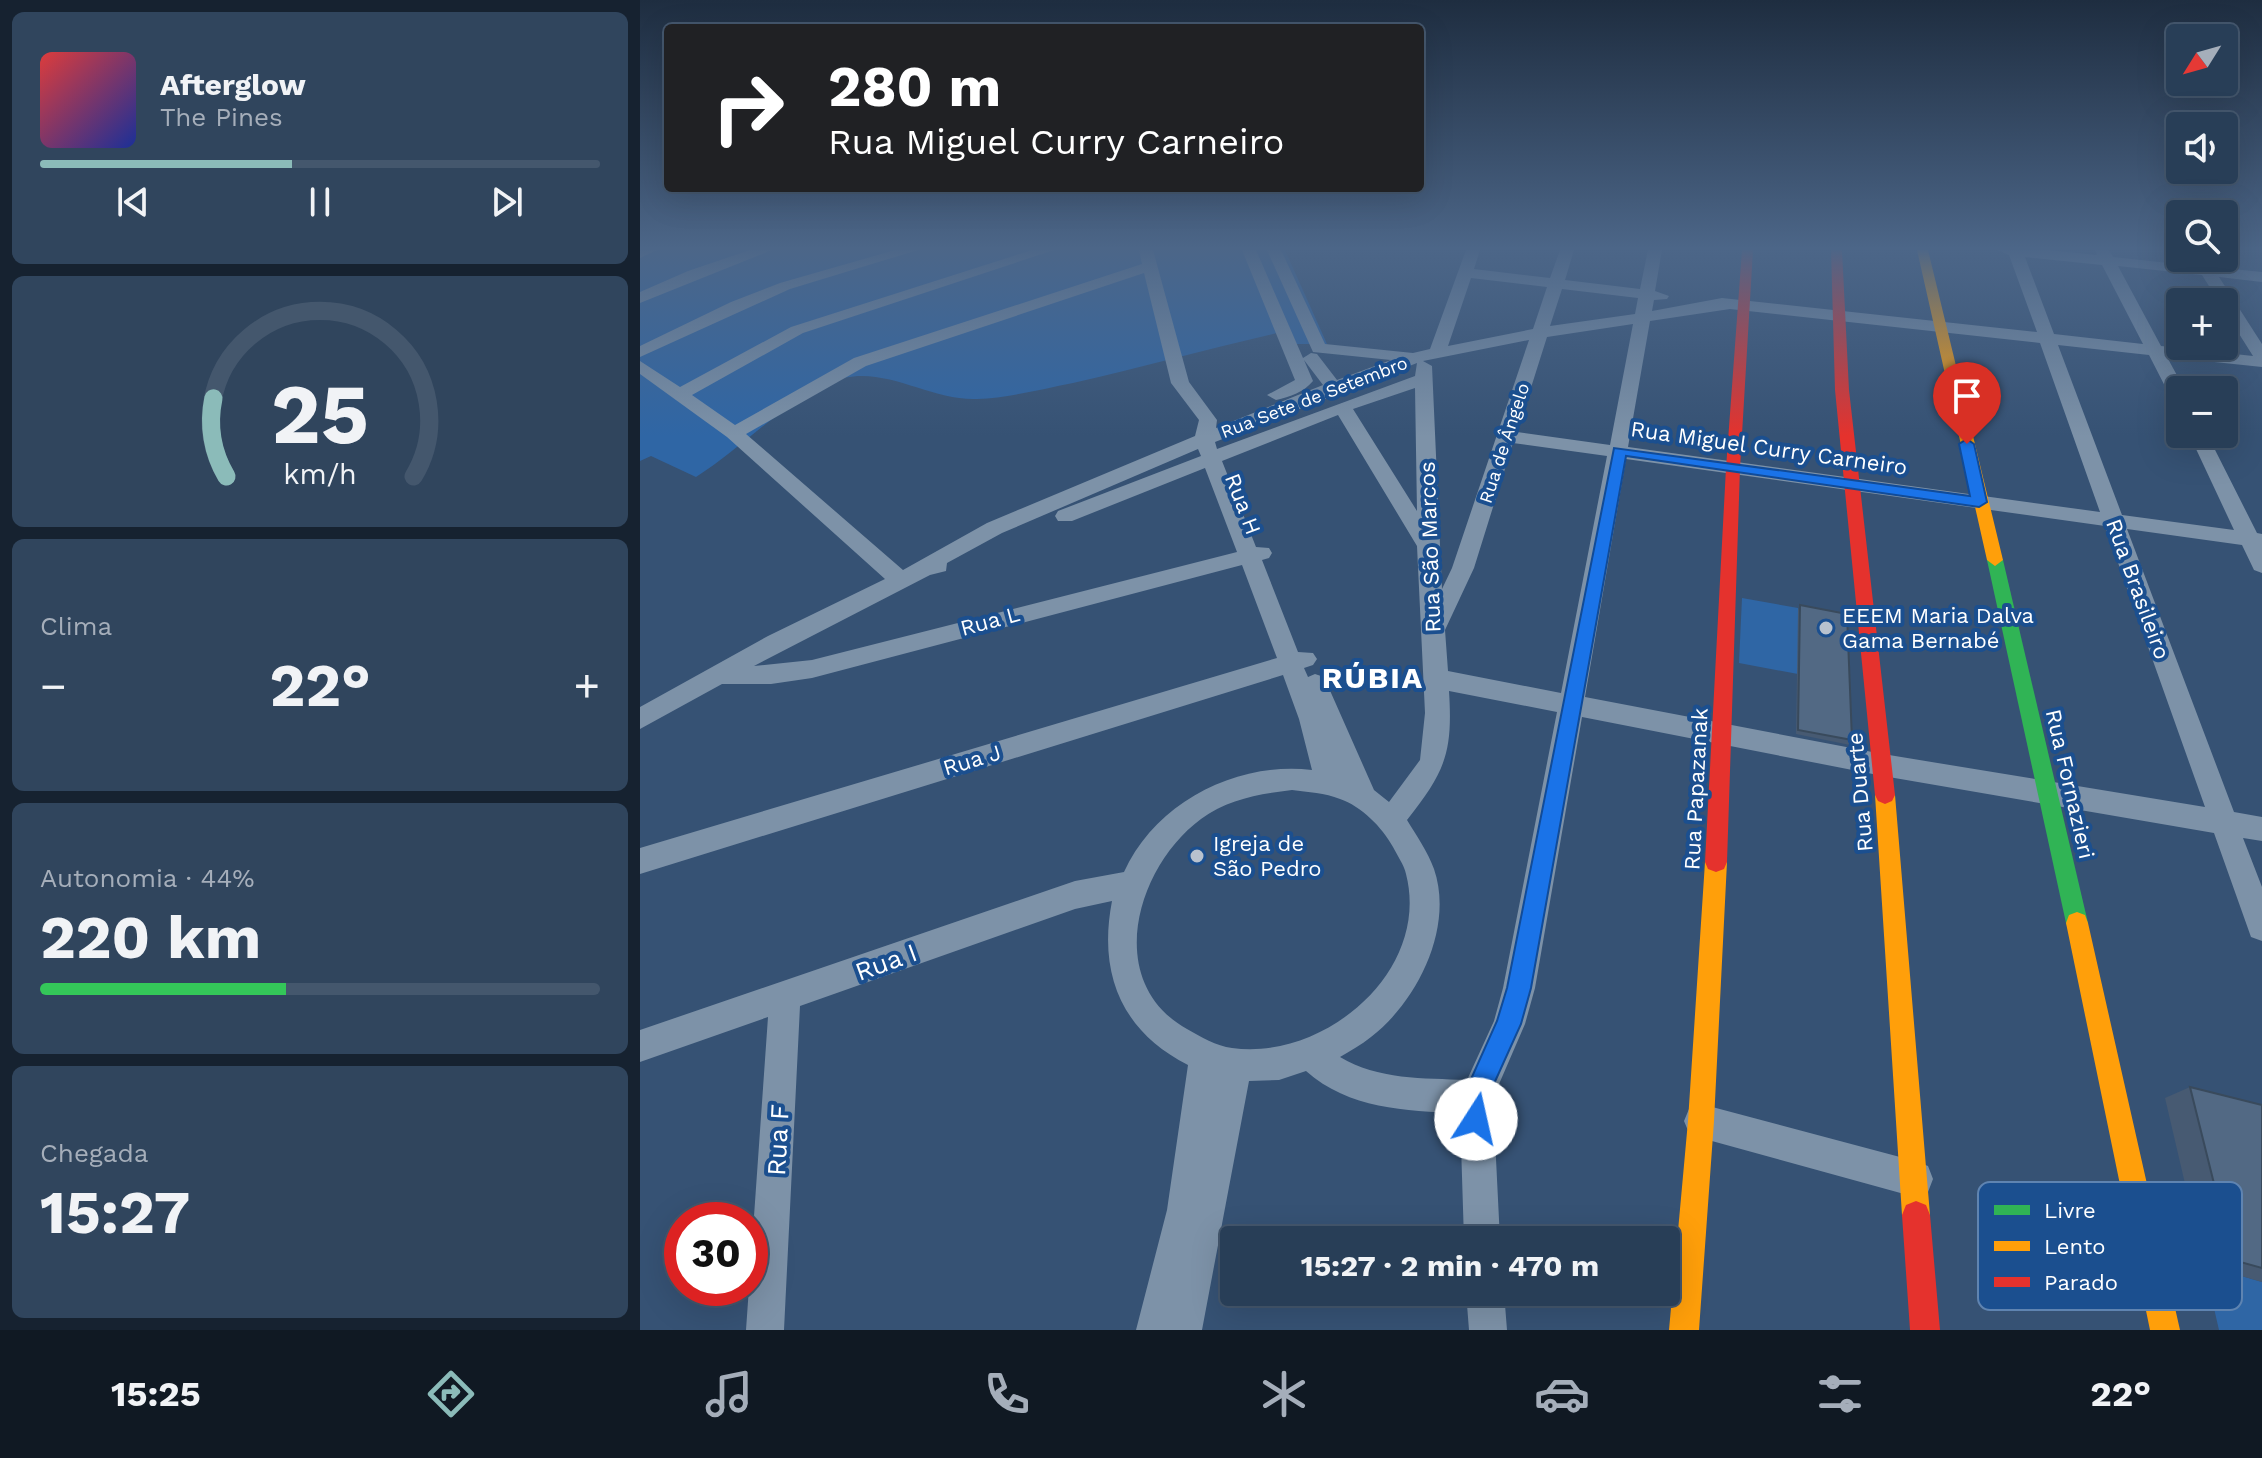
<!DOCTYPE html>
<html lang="pt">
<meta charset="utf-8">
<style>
:root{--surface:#283e57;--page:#30455d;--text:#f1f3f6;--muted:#a5aeba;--line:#44576d;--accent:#8bbbb9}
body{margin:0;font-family:"Work Sans",sans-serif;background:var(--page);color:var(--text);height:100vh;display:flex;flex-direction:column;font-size:30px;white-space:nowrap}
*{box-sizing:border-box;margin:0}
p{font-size:26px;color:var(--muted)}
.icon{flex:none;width:44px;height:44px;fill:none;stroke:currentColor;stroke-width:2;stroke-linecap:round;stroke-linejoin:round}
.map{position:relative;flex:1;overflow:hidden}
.side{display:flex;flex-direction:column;gap:12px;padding:12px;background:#162230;width:640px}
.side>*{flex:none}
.banner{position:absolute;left:24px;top:24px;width:760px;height:168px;border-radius:8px;box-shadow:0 8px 32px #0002,0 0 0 2px var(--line);background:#202124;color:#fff;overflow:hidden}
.needle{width:52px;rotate:233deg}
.controls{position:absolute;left:1526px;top:24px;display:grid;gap:16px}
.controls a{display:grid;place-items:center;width:72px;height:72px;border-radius:8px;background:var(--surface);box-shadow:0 8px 32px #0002,0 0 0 2px var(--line);font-size:40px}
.speed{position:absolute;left:24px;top:1202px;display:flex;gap:16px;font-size:40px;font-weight:700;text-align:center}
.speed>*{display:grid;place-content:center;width:104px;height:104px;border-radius:50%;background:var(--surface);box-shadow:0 8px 32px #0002,0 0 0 2px var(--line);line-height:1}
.speed .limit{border:12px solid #d22;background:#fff;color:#111}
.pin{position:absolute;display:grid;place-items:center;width:68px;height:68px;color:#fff;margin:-82px -34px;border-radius:50% 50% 50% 0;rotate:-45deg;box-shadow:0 0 8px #0007}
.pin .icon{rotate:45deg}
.me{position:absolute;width:88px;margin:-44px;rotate:10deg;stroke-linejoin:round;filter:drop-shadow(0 0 6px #0008)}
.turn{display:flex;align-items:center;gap:28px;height:168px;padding:0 32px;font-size:36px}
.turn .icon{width:104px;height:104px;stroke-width:2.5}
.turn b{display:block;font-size:56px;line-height:68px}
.big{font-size:60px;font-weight:700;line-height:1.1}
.side .tile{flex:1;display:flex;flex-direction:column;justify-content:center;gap:12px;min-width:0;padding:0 28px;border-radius:12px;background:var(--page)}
.side .dial{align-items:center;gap:0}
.dial svg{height:208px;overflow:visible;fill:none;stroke:var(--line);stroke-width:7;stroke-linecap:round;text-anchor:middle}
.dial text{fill:var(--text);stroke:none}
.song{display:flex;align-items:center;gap:24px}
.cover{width:96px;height:96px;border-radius:12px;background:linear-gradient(135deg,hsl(0 70% 55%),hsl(230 70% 35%))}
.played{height:8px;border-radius:4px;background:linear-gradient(90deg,var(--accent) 45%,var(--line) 45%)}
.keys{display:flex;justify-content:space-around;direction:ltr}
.heat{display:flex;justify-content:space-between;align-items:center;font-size:44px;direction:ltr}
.charge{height:12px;border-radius:6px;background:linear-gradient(90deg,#34c759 44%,var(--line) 0)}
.trip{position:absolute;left:580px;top:1226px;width:460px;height:80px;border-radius:8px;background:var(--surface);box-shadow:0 8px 32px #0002,0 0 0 2px var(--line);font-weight:700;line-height:80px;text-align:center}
.dock{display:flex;height:128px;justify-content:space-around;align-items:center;background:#101923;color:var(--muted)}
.dock .icon{width:56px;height:56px}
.dock .on{color:var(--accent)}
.dock b{font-size:36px;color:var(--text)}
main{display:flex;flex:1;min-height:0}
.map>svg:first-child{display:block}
.green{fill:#2f66a5}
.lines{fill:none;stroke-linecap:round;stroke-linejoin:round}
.street{fill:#7d92a8;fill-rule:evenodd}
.fast{fill:#30b455;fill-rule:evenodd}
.slow{fill:#ff9f0a;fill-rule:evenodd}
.jam{fill:#e5322d;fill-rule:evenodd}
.wall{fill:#475a72}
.building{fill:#526984;stroke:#394a5c;stroke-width:2}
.route{fill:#1a73e8;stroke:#114b97;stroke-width:2}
.poi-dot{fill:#b9c2ce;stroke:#1b4f8f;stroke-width:3}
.labels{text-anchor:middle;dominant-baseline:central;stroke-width:8;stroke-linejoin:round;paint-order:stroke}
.far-street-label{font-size:18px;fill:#fff;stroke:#1b4f8f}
.street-label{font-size:22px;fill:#fff;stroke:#1b4f8f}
.poi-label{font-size:22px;fill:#fff;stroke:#1b4f8f;text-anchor:start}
.near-street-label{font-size:26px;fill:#fff;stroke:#1b4f8f}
.district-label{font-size:30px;font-weight:bold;letter-spacing:2px;fill:#fff;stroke:#1b4f8f}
.key{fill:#1b4f8f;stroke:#5f84b1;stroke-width:2}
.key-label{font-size:22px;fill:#fff}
</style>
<main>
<section class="side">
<div class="tile">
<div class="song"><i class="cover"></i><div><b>Afterglow</b><p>The Pines</p></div></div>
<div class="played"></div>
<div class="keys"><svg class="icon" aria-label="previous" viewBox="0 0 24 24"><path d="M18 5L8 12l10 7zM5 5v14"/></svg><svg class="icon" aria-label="pause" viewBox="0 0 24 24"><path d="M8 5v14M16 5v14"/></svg><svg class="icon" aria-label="next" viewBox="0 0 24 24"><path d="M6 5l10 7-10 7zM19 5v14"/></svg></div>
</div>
<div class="tile dial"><svg viewBox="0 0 100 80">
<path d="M14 69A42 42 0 1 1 86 69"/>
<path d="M14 69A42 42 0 0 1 9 39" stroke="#8bbbb9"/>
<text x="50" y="56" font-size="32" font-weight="700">25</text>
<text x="50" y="72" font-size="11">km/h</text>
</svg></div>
<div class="tile"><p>Clima</p>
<div class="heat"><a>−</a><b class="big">22°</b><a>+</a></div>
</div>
<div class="tile"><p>Autonomia · 44%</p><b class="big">220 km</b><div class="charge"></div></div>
<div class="tile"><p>Chegada</p><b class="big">15:27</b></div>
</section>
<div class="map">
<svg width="1622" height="1330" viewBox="0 0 1622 1330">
<rect width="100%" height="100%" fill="#365274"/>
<path class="green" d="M0 250H645L687 344H655L646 331C574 347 504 367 433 383 402 389 369 398 337 399 287 401 239 360 189 383 139 406 102 448 56 477L11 456 0 461Z
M1102 598 1158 608V674L1099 663Z
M1564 1265 1622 1282V1330H1579Z"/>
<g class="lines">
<path class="street" d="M0 250H17L0 258Z
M110 250H132L0 303V292L48 271Z
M255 250H278L150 289 0 357V346L91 302 140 283Z
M392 250H414L163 333 52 395 95 425 214 358 502 264 499 250H513L549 382 577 420 576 428 683 385 664 360 673 381C664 392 650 397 636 400L627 395 655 380 602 250H616L663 358 671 353 677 354 697 380 751 360 673 352 627 250H641L685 344 773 353 790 349 826 250H840L834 269 910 278 920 250H934L925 280 1000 289 1008 250H1022L1015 291 1029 296 1027 299 1014 300 1012 311 1082 298 1397 332 1369 255 1357 250H1407L1457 255 1455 250H1469L1473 257 1556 266 1557 260H1567L1572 267 1622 272V282L1579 277 1622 344V367L1527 357 1545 390H1540V403L1531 398 1509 355 1418 345 1482 515 1594 530 1549 434H1567L1617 533 1622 534V573L1614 570 1602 545 1487 529 1594 812 1622 817V841L1603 838 1622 887V941L1611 937 1574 833 1243 776 942 717 895 988 885 1024 853 1098 860 1240H824L820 1113C765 1111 709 1109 666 1071L639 1080 609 1081 562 1330H496L527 1210 548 1065C481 1031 458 973 472 901L435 909 160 1006 144 1330H106L128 1017 0 1062V1030L435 881 484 872C516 802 597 761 672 770L659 719 643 675 0 874V848L637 658 602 565 172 678 131 684H82L0 729V707L128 636 245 579 87 437 0 374V361L40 387 151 327ZM1385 257 1462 265 1503 344 1414 334ZM1478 266 1562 275 1579 302H1584V310L1613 356 1521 346ZM504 273 531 383 559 420 555 436 347 523 263 570 106 434 226 366ZM831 278 907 287 893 329 808 346ZM922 289 998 298 995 314 910 326ZM1090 309 1400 343 1460 512 988 447 1010 321ZM993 324 970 445 877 432 907 337ZM889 340 812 568 802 589 792 366 783 361ZM777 363 775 376 577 449 575 442ZM775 388 777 511 713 409ZM698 415 777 546 785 713 780 760 749 802 734 790 684 677 675 674 668 677 664 668 673 665 677 659 673 653 658 652 622 560 629 558 632 553 629 548 616 547 582 461ZM873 443 967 456 921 693 808 671 805 630 834 568ZM558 449 561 456 418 511 415 516 418 521H432L565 468 597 552 172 660 114 666 290 575 306 571 307 563 362 533ZM986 459 1465 526 1565 807 1243 754 945 697ZM809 691 917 712 863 988 854 1021 827 1080C783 1078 738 1080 700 1057 710 1051 721 1045 731 1037 778 1001 814 927 794 869 788 852 776 835 767 820 805 772 813 753 809 691ZM652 790C668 792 685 793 700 799 721 806 742 827 753 847 757 855 764 865 766 874 791 971 684 1061 592 1048 576 1046 561 1037 547 1029 463 982 496 867 561 819 588 799 619 794 652 790Z
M1061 1104 1275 1161 1288 1166 1293 1179 1288 1192 1275 1197 1061 1138 1049 1133 1044 1121 1049 1109Z
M826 1292H864L867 1330H829Z"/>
<path class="fast" d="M1355 554 1363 560 1448 923 1445 931 1437 934 1429 931 1426 923 1347 560Z"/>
<path class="slow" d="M1277 250H1288L1363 560 1355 566 1347 560Z
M1245 786 1252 789 1255 795 1290 1215 1286 1225 1276 1229 1266 1225 1262 1215 1235 795 1238 789Z
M1076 852 1084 855 1087 862 1074 1121 1059 1330H1029L1048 1121 1065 862 1068 855Z
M1437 912 1445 915 1448 923 1540 1330H1510L1426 923 1429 915Z"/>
<path class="jam" d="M1102 250H1113L1100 468 1087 862 1084 869 1076 872 1068 869 1065 862 1086 468Z
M1191 250H1202L1209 390 1255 795 1252 801 1245 804 1238 801 1235 795 1195 390Z
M1276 1201 1286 1205 1290 1215 1300 1330H1270L1262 1215 1266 1205Z"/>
</g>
<path class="wall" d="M1160 605 1212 740 1210 745 1156 734 1158 610Z
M1550 1087 1622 1105V1282L1564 1265 1525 1098Z"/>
<path class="building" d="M1160 605 1207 614 1212 740 1158 730Z
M1550 1087 1622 1105V1268L1593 1260Z"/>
<linearGradient id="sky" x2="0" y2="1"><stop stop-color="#1e2d40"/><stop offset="0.57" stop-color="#4c6688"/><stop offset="1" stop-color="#4c6688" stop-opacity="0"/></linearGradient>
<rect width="1622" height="436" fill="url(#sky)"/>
<path class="route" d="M1327 439 1334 444 1347 502 1339 507 986 456 891 988 881 1024 848 1097 849 1119 845 1129 836 1132 827 1129 823 1119V1097L857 1021 867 988 974 448 1330 496 1319 444Z"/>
<g class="poi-dot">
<circle cx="1186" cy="628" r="8"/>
<circle cx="557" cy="856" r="8"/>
</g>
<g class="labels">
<g class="far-street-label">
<text transform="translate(674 397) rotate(-21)">Rua Sete de Setembro</text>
<text transform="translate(864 443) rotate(-72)">Rua de Ângelo</text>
</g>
<g class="street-label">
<text transform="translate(1129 448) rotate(8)">Rua Miguel Curry Carneiro</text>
<text transform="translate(603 504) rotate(69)">Rua H</text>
<text transform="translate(790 547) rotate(-92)">Rua São Marcos</text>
<text transform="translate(1498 589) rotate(70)">Rua Brasileiro</text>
<text transform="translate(350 621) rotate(-15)">Rua L</text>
<text transform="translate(332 760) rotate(-17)">Rua J</text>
<text transform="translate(1430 784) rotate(77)">Rua Fornazieri</text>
<text transform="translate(1056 789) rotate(-87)">Rua Papazanak</text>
<text transform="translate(1220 792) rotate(-95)">Rua Duarte</text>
</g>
<g class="poi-label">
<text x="1202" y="615">EEEM Maria Dalva<tspan x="1202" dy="25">Gama Bernabé</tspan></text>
<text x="573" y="843">Igreja de<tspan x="573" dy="25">São Pedro</tspan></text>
</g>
<g class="near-street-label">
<text transform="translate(246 962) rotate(-20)">Rua I</text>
<text transform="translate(138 1140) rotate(-87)">Rua F</text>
</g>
<g class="district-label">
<text x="733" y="677">RÚBIA</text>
</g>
</g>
<rect x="1338" y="1182" width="264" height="128" rx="12" class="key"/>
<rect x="1354" y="1205" width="36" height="10" fill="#30b455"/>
<rect x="1354" y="1241" width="36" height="10" fill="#ff9f0a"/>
<rect x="1354" y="1277" width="36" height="10" fill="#e5322d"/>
<g class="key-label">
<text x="1404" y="1218">Livre</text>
<text x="1404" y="1254">Lento</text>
<text x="1404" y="1290">Parado</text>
</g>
</svg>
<div class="controls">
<a><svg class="needle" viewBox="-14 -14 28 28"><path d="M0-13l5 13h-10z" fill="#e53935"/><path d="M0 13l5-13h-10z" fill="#a5aeba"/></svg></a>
<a><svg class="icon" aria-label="sound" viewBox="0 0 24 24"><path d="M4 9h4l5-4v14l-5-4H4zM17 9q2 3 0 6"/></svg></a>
<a><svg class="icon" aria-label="search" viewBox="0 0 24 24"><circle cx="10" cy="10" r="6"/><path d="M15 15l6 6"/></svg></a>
<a>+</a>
<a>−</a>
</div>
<div class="speed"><div class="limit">30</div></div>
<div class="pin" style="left:1327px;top:444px;background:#d93025"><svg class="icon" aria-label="arrive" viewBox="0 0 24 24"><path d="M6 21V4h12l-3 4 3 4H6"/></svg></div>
<svg class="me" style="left:836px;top:1119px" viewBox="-20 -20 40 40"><circle r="19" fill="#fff"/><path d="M0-13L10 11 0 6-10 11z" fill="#1a73e8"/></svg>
<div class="trip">15:27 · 2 min · 470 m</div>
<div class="banner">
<div class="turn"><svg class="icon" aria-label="right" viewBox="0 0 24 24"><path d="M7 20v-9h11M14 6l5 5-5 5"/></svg><div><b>280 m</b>Rua Miguel Curry Carneiro</div></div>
</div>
</div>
</main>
<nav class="dock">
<b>15:25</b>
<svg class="icon on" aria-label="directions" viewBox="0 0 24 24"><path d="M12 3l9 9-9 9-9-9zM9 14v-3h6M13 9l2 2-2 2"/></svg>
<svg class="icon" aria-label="music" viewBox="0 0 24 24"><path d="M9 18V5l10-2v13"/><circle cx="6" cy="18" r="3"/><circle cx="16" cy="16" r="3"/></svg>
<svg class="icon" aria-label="phone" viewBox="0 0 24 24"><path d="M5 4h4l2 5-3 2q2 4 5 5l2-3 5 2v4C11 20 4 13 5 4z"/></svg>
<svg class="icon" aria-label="climate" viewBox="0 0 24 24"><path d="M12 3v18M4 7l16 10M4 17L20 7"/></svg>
<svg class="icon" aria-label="car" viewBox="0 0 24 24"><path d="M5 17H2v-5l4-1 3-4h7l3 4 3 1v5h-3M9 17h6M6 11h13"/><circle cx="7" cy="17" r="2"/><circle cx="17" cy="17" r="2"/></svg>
<svg class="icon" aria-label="filters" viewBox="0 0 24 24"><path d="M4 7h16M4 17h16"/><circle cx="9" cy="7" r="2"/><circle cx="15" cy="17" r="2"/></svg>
<b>22°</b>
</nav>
